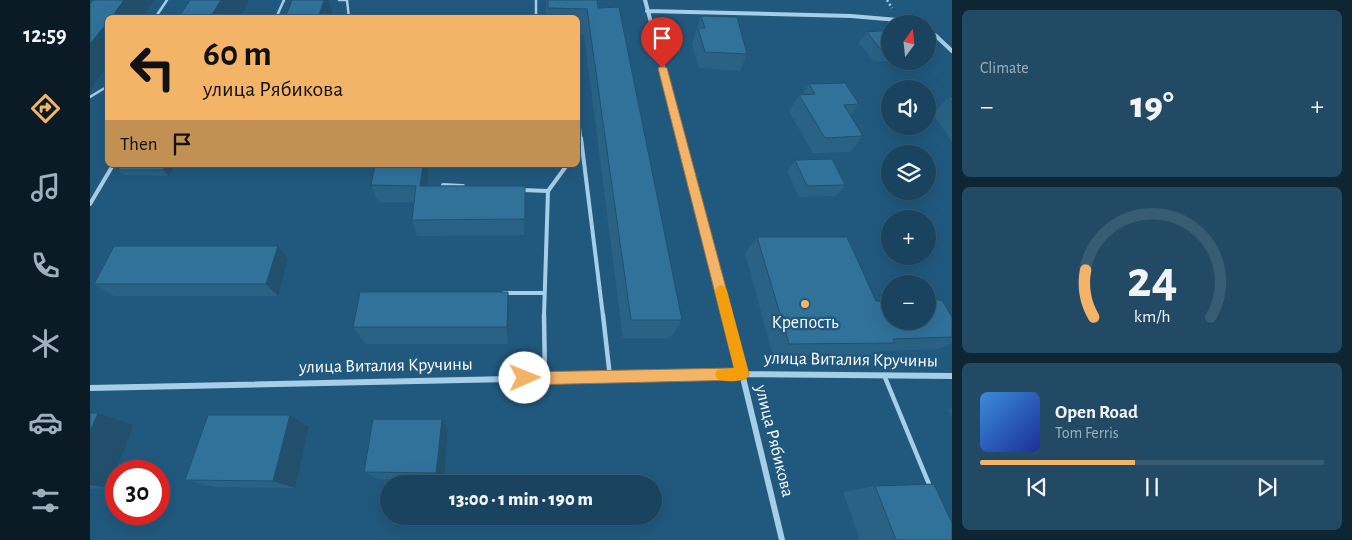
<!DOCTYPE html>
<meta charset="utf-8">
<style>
:root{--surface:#19435e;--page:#224a64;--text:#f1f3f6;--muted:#9fb0bc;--line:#375c73;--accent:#f3b468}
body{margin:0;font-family:"Alegreya Sans",sans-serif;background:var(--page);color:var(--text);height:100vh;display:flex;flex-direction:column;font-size:19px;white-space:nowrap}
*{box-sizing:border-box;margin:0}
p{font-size:16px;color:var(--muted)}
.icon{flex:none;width:28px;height:28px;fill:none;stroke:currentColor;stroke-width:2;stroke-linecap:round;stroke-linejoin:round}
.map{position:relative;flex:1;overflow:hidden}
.panel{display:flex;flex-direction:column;gap:10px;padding:10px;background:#0e2534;width:400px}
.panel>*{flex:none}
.hud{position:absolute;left:15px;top:15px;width:475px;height:152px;border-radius:8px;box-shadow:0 5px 20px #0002,0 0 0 1px var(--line);background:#f3b468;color:#111;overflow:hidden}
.needle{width:32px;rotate:15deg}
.tools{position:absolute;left:791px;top:15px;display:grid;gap:10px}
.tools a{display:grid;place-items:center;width:55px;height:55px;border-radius:50%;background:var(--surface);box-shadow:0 5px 20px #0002,0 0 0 1px var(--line);font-size:25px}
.speed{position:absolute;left:15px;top:460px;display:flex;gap:10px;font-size:25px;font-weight:700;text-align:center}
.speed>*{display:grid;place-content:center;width:65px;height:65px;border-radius:50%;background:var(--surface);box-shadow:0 5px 20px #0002,0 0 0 1px var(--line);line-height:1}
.speed .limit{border:8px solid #d22;background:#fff;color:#111}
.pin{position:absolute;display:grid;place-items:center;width:42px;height:42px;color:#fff;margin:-51px -21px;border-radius:50% 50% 50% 0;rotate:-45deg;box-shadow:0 0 5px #0007}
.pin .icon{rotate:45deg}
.me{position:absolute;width:55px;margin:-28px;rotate:89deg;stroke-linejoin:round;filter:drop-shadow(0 0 4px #0008)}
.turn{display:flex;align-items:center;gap:18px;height:105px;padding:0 15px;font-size:22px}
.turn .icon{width:65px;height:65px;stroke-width:2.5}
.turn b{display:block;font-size:35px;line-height:42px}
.then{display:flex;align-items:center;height:48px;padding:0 15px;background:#0003;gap:10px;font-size:19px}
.big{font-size:38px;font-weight:800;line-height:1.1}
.panel .widget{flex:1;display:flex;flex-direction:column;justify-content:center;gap:8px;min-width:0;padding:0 18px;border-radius:8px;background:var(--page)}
.panel .dial{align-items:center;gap:0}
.dial svg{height:130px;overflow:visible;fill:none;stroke:var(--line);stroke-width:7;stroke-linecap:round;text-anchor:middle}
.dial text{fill:var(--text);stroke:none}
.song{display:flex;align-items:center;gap:15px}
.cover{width:60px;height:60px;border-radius:8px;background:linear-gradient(135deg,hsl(210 70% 55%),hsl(230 70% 35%))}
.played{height:5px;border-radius:2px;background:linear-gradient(90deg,var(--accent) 45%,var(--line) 45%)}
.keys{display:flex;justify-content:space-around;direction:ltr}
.heat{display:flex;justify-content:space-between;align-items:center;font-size:28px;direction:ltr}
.trip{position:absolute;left:290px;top:475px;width:282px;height:50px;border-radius:25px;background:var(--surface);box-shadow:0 5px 20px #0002,0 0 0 1px var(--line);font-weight:800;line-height:50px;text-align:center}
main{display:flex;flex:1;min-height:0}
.tabs{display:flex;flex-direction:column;width:90px;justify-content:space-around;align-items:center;background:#0a1b26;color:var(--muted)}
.tabs .icon{width:35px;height:35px}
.tabs .on{color:var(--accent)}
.tabs b{font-size:22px;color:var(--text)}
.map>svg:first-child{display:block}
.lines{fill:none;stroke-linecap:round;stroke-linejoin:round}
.path{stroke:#a6cee7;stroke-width:2.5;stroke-dasharray:2 2.5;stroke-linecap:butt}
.lane-far2{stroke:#a6cee7;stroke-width:2.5}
.lane-far1{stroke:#a6cee7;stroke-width:4}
.lane{stroke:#a6cee7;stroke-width:4.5}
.street-far2{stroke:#a6cee7;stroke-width:4}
.street-far1{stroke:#a6cee7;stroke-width:5}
.street{stroke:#a6cee7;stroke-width:6}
.wall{fill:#2a6285}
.shaded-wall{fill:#22506c}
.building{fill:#31729b;stroke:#22506c}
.route{fill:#f3b468;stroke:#9e7544}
.slow{fill:#f59e0b}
.poi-dot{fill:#f3b468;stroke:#21597e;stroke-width:2}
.labels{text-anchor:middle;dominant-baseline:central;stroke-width:5;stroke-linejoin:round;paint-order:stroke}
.poi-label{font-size:18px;fill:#fff;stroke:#21597e}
.street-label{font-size:18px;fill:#fff;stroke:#21597e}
</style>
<main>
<nav class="tabs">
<b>12:59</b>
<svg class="icon on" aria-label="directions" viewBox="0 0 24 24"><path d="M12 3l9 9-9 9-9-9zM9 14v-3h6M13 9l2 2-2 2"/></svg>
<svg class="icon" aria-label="music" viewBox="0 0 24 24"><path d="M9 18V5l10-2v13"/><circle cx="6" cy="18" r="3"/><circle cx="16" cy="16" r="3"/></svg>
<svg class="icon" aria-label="phone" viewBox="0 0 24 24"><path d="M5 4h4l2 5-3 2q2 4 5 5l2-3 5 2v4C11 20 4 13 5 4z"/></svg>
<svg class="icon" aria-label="climate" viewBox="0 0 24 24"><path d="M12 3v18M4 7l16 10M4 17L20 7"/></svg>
<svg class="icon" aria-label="car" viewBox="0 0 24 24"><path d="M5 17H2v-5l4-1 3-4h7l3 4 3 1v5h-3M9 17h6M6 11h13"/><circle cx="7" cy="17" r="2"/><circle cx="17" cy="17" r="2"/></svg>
<svg class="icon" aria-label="filters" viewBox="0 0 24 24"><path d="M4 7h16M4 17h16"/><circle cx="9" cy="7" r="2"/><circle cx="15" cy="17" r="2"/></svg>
</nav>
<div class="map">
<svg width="862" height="540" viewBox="0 0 862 540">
<rect width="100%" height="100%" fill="#21597e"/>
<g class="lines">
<path class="path" d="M797 0 802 8"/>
<path class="lane-far2" d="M249 0H257L259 18
M446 0V18
M65 18 77 0
M186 18 194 0
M0 97 18 86
M488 111 491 139"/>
<path class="lane-far1" d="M491 138 513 316
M353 185 373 186
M432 190 458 191 454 316
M458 191 477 165
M0 204 23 165
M414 293H454"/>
<path class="lane" d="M454 315 455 378
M513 315 520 377
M794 375 841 489"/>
<path class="street-far2" d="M555 0 592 139
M557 11 761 16 808 20 817 24
M838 32 845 35 862 51"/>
<path class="street-far1" d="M591 138 638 316"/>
<path class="street" d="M638 315 692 540
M0 388 652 374 862 376"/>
</g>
<path class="wall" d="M456 0H507L508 8 592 320 580 338H533L494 35H488V18H456Z
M611 16 657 54 650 71 609 68 602 44Z
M800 30V61H804L784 62 769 43 777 32Z
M719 84 769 104 760 115 773 136 760 152 723 153 699 111 709 95H712Z
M858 97H862V142L843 114Z
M705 160 755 185 746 196 709 197 697 171Z
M30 165H84L79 176 34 175 28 170Z
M281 185 435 186 434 235 327 236 322 220 324 202H288Z
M667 237 786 301 862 317V343L848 349 790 351 783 355 683 356 655 253Z
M198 259 188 296H24L4 284Z
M418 292 419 311 418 344H276L263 327Z
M862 408V418L858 410Z
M0 413 44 425 19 488 0 489Z
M200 415 219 427 205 488 125 487 95 480Z
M358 430 354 480 288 479 274 472Z
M785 486 862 540H770L753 492Z"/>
<path class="shaded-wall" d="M34 0H64L52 18H21Z
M131 0H159L150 18H120Z
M234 0H238L242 10 240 18H228Z
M18 22V65L0 90V44Z
M76 165H84L79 176 73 170Z
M333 165H339L335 202 330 186Z
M188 246 198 259 188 296 176 284Z
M418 292 419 311 418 344 417 327Z
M8 413 44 425 19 488 0 485V432Z
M200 415 219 427 205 488 183 481Z
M352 419 358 430 354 480 346 473Z"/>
<path class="building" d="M3 0H34L21 18H18V22L0 44V4Z
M100 0H131L120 18H88Z
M202 0H234L228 18H195Z
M458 0H507L508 8 529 7 592 320H541L497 9 458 8Z
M611 16 647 17 657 54 615 52 608 28H615Z
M800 30V50L792 51 777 32Z
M755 83 769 104 754 105 773 136 735 138 709 95 725 94 719 84Z
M858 97H862V103Z
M742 159 755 185 717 186 705 160Z
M30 165H76L73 170H28Z
M285 165H333L330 186H435V219L322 220 326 186 281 185Z
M667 237H757L786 301H800V321H838V300H852L862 317V337L803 339 805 343 699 344Z
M24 246H188L176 284H4Z
M270 292H418L417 327H263Z
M0 413H8L0 432Z
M118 415H200L183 481 95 480Z
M283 419H352L346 473 274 472Z
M844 484 862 523V540H806L785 486Z"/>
<path class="route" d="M572 66 577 68 659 374 657 378 652 380 435 385 431 383 429 378 431 374 435 372 644 368 568 68Z"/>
<path class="slow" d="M631 285 635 287 637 291 659 374 657 378C649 382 635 382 627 379L625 374 627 370 644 368 625 291 627 287Z"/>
<circle class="poi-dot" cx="715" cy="304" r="5"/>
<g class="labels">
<g class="poi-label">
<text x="715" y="323">Крепость</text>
</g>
<g class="street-label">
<text transform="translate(761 360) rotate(1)">улица Виталия Кручины</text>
<text transform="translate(296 366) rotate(-1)">улица Виталия Кручины</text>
<text transform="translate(684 441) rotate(76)">улица Рябикова</text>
</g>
</g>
</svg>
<div class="tools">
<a><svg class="needle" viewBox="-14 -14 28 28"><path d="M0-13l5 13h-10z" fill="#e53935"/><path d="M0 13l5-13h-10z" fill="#9fb0bc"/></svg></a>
<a><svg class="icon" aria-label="sound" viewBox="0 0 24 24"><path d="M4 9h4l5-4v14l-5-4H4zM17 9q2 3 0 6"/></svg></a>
<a><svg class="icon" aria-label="layers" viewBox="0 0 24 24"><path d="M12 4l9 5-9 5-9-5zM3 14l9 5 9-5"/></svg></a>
<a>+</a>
<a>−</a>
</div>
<div class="speed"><div class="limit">30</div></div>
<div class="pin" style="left:572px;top:68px;background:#d93025"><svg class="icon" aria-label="arrive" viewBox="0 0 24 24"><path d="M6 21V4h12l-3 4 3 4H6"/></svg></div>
<svg class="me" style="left:435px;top:378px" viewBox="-20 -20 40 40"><circle r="19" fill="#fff"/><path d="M0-13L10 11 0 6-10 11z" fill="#f3b468"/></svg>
<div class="trip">13:00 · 1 min · 190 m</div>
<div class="hud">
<div class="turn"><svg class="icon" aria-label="left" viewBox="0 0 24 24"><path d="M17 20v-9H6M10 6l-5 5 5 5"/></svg><div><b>60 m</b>улица Рябикова</div></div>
<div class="then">Then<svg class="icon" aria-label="arrive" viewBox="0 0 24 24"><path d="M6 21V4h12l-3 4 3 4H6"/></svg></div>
</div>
</div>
<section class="panel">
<div class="widget"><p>Climate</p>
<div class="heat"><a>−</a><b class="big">19°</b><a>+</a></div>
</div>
<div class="widget dial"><svg viewBox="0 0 100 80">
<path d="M14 69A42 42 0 1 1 86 69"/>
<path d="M14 69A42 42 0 0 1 9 40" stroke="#f3b468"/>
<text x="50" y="56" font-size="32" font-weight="700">24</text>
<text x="50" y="72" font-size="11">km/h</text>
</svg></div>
<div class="widget">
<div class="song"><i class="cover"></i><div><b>Open Road</b><p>Tom Ferris</p></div></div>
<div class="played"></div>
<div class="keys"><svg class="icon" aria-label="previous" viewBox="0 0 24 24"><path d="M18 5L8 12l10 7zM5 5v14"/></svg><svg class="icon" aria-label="pause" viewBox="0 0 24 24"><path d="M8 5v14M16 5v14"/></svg><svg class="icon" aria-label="next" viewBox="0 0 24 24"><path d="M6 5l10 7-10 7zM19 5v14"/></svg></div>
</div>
</section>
</main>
